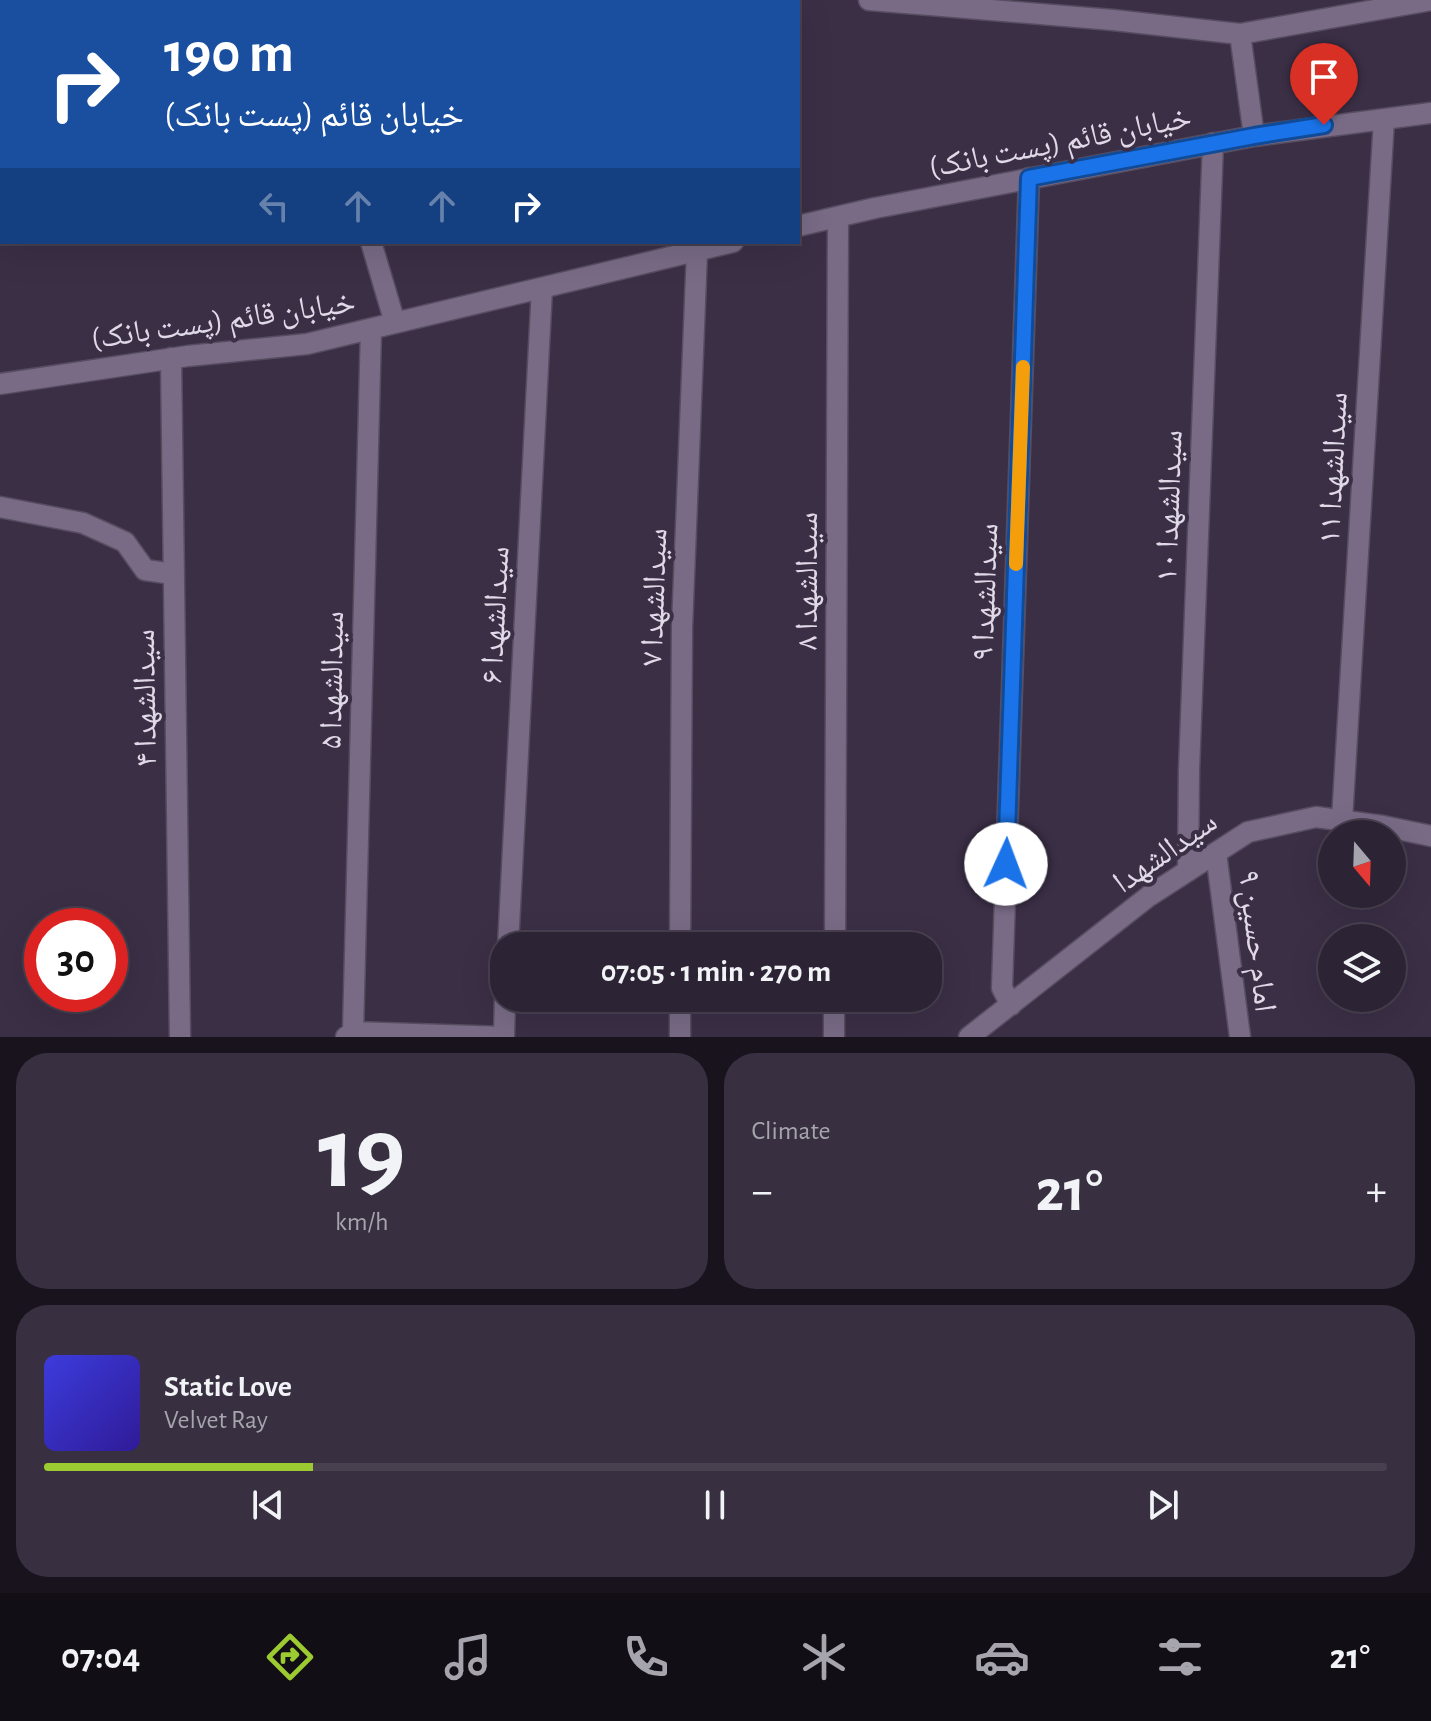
<!DOCTYPE html>
<meta charset="utf-8">
<style>
:root{--surface:#2c2334;--page:#382f40;--text:#f1f3f6;--muted:#a6a4ac;--line:#48404f;--accent:#9cca31}
body{margin:0;font-family:"Alegreya Sans","Noto Naskh Arabic",sans-serif;background:var(--page);color:var(--text);height:100vh;display:flex;flex-direction:column;font-size:30px;white-space:nowrap}
*{box-sizing:border-box;margin:0}
p{font-size:26px;color:var(--muted)}
.icon{flex:none;width:44px;height:44px;fill:none;stroke:currentColor;stroke-width:2;stroke-linecap:round;stroke-linejoin:round}
.map{position:relative;height:1037px;overflow:hidden}
.details{display:flex;flex-direction:column;gap:16px;padding:16px;background:#18131d;flex:1}
.details>*{flex:none}
.guide{position:absolute;left:0px;top:0px;width:800px;height:244px;box-shadow:0 8px 32px #0002,0 0 0 2px var(--line);background:#1a4fa0;color:#fff;overflow:hidden}
.needle{width:52px;rotate:161deg}
.fabs{position:absolute;left:1318px;top:820px;display:grid;gap:16px}
.fabs a{display:grid;place-items:center;width:88px;height:88px;border-radius:50%;background:var(--surface);box-shadow:0 8px 32px #0002,0 0 0 2px var(--line);font-size:40px}
.speed{position:absolute;left:24px;top:908px;display:flex;gap:16px;font-size:40px;font-weight:700;text-align:center}
.speed>*{display:grid;place-content:center;width:104px;height:104px;border-radius:50%;background:var(--surface);box-shadow:0 8px 32px #0002,0 0 0 2px var(--line);line-height:1}
.speed .limit{border:12px solid #d22;background:#fff;color:#111}
.pin{position:absolute;display:grid;place-items:center;width:68px;height:68px;color:#fff;margin:-82px -34px;border-radius:50% 50% 50% 0;rotate:-45deg;box-shadow:0 0 8px #0007}
.pin .icon{rotate:45deg}
.me{position:absolute;width:88px;margin:-44px;rotate:2deg;stroke-linejoin:round;filter:drop-shadow(0 0 6px #0008)}
.turn{display:flex;align-items:center;gap:28px;height:168px;padding:0 32px;font-size:36px}
.turn .icon{width:104px;height:104px;stroke-width:2.5}
.turn b{display:block;font-size:56px;line-height:68px}
.lanes{display:flex;align-items:center;height:76px;padding:0 32px;background:#0003;justify-content:center;gap:40px;direction:ltr}
.lanes .off{opacity:.35}
.big{font-size:60px;font-weight:700;line-height:1.1}
.details .tile{flex:1;display:flex;flex-direction:column;justify-content:center;gap:12px;min-width:0;padding:0 28px;border-radius:32px;background:var(--page)}
.details .dial{align-items:center;gap:0}
.dial b{font-size:104px;line-height:1}
.song{display:flex;align-items:center;gap:24px}
.cover{width:96px;height:96px;border-radius:12px;background:linear-gradient(135deg,hsl(240 70% 55%),hsl(250 70% 35%))}
.played{height:8px;border-radius:4px;background:linear-gradient(90deg,var(--accent) 20%,var(--line) 20%)}
.keys{display:flex;justify-content:space-around;direction:ltr}
.heat{display:flex;justify-content:space-between;align-items:center;font-size:44px;direction:ltr}
.details .tiles{flex:1;display:grid;gap:16px;grid-template-columns:1fr 1fr}
.tile:last-child{grid-column:span 2}
.trip{position:absolute;left:490px;top:932px;width:452px;height:80px;border-radius:32px;background:var(--surface);box-shadow:0 8px 32px #0002,0 0 0 2px var(--line);font-weight:700;line-height:80px;text-align:center}
.dock{display:flex;height:128px;justify-content:space-around;align-items:center;background:#120e15;color:var(--muted)}
.dock .icon{width:56px;height:56px}
.dock .current{color:var(--accent)}
.dock b{font-size:36px;color:var(--text)}
.map>svg:first-child{display:block}
.lines{fill:none;stroke-linecap:round;stroke-linejoin:round}
.minor-casing{stroke:#574d61;stroke-width:23}
.minor{stroke:#796b86;stroke-width:20}
.route-casing{stroke:#114b97;stroke-width:20}
.route{stroke:#1a73e8;stroke-width:14}
.slow{stroke:#f59e0b;stroke-width:14}
.labels{text-anchor:middle;dominant-baseline:central;stroke-width:8;stroke-linejoin:round;paint-order:stroke}
.street-label{font-size:32px;fill:#e0d9e8;stroke:#3b2f46}
</style>
<div class="map">
<svg width="1431" height="1037" viewBox="0 0 1431 1037">
<rect width="100%" height="100%" fill="#3b2f46"/>
<g class="lines">
<defs>
<path id="minor" d="M784 0V2
M869 0 1113 20 1240 34 1431 0
M378 2 387 0
M691 2 697 0
M1240 34 1254 136
M0 57 2 56
M798 226 875 208 1254 136 1431 113
M0 231H2
M371 242 395 323
M171 358 180 1037
M0 384 188 356 307 344 733 242
M0 507 83 523 125 542 145 570 173 574
M1342 820 1384 119
M1216 853 1240 1037
M1188 871 1189 770 1213 143
M508 946 542 288
M680 946 682 627 697 251
M835 946 838 217
M1011 1005 1002 988 1029 178
M353 1032 371 329
M504 1036 505 998
M346 1037 353 1032 504 1037
M680 1037V998
M834 1037V998
M969 1037 1149 896 1248 832 1316 817 1383 826 1431 836"/>
</defs>
<use href="#minor" class="minor-casing"/>
<use href="#minor" class="minor"/>
</g>
<g class="lines">
<defs>
<path id="route" d="M1006 864 1029 178 1254 136 1324 125"/>
</defs>
<use href="#route" class="route-casing"/>
<use href="#route" class="route"/>
<path class="slow" d="M1016 564 1023 367"/>
</g>
<g class="labels">
<g class="street-label">
<text transform="translate(1060 142) rotate(-11)">خیابان قائم (پست بانک)</text>
<text transform="translate(223 320) rotate(-8)">خیابان قائم (پست بانک)</text>
<text transform="translate(1333 468) rotate(-87)">سیدالشهدا ۱۱</text>
<text transform="translate(1169 506) rotate(-88)">سیدالشهدا ۱۰</text>
<text transform="translate(807 581) rotate(-90)">سیدالشهدا ۸</text>
<text transform="translate(985 592) rotate(-88)">سیدالشهدا ۹</text>
<text transform="translate(654 597) rotate(-88)">سیدالشهدا ۷</text>
<text transform="translate(495 615) rotate(-87)">سیدالشهدا ۶</text>
<text transform="translate(332 680) rotate(-89)">سیدالشهدا ۵</text>
<text transform="translate(145 698) rotate(-91)">سیدالشهدا ۴</text>
<text transform="translate(1165 852) rotate(-35)">سیدالشهدا</text>
<text transform="translate(1257 941) rotate(83)">امام حسين ۹</text>
</g>
</g>
</svg>
<div class="fabs">
<a><svg class="needle" viewBox="-14 -14 28 28"><path d="M0-13l5 13h-10z" fill="#e53935"/><path d="M0 13l5-13h-10z" fill="#a6a4ac"/></svg></a>
<a><svg class="icon" aria-label="layers" viewBox="0 0 24 24"><path d="M12 4l9 5-9 5-9-5zM3 14l9 5 9-5"/></svg></a>
</div>
<div class="speed"><div class="limit">30</div></div>
<div class="pin" style="left:1324px;top:125px;background:#d93025"><svg class="icon" aria-label="arrive" viewBox="0 0 24 24"><path d="M6 21V4h12l-3 4 3 4H6"/></svg></div>
<svg class="me" style="left:1006px;top:864px" viewBox="-20 -20 40 40"><circle r="19" fill="#fff"/><path d="M0-13L10 11 0 6-10 11z" fill="#1a73e8"/></svg>
<div class="trip">07:05 · 1 min · 270 m</div>
<div class="guide">
<div class="turn"><svg class="icon" aria-label="right" viewBox="0 0 24 24"><path d="M7 20v-9h11M14 6l5 5-5 5"/></svg><div><b>190 m</b>خیابان قائم (پست بانک)</div></div>
<div class="lanes"><svg class="icon off" aria-label="left" viewBox="0 0 24 24"><path d="M17 20v-9H6M10 6l-5 5 5 5"/></svg><svg class="icon off" aria-label="ahead" viewBox="0 0 24 24"><path d="M12 20V5M6 11l6-6 6 6"/></svg><svg class="icon off" aria-label="ahead" viewBox="0 0 24 24"><path d="M12 20V5M6 11l6-6 6 6"/></svg><svg class="icon" aria-label="right" viewBox="0 0 24 24"><path d="M7 20v-9h11M14 6l5 5-5 5"/></svg></div>
</div>
</div>
<section class="details">
<div class="tiles">
<div class="tile dial"><b>19</b><p>km/h</p></div>
<div class="tile"><p>Climate</p>
<div class="heat"><a>−</a><b class="big">21°</b><a>+</a></div>
</div>
<div class="tile">
<div class="song"><i class="cover"></i><div><b>Static Love</b><p>Velvet Ray</p></div></div>
<div class="played"></div>
<div class="keys"><svg class="icon" aria-label="previous" viewBox="0 0 24 24"><path d="M18 5L8 12l10 7zM5 5v14"/></svg><svg class="icon" aria-label="pause" viewBox="0 0 24 24"><path d="M8 5v14M16 5v14"/></svg><svg class="icon" aria-label="next" viewBox="0 0 24 24"><path d="M6 5l10 7-10 7zM19 5v14"/></svg></div>
</div>
</div>
</section>
<nav class="dock">
<b>07:04</b>
<svg class="icon current" aria-label="directions" viewBox="0 0 24 24"><path d="M12 3l9 9-9 9-9-9zM9 14v-3h6M13 9l2 2-2 2"/></svg>
<svg class="icon" aria-label="music" viewBox="0 0 24 24"><path d="M9 18V5l10-2v13"/><circle cx="6" cy="18" r="3"/><circle cx="16" cy="16" r="3"/></svg>
<svg class="icon" aria-label="phone" viewBox="0 0 24 24"><path d="M5 4h4l2 5-3 2q2 4 5 5l2-3 5 2v4C11 20 4 13 5 4z"/></svg>
<svg class="icon" aria-label="climate" viewBox="0 0 24 24"><path d="M12 3v18M4 7l16 10M4 17L20 7"/></svg>
<svg class="icon" aria-label="car" viewBox="0 0 24 24"><path d="M5 17H2v-5l4-1 3-4h7l3 4 3 1v5h-3M9 17h6M6 11h13"/><circle cx="7" cy="17" r="2"/><circle cx="17" cy="17" r="2"/></svg>
<svg class="icon" aria-label="filters" viewBox="0 0 24 24"><path d="M4 7h16M4 17h16"/><circle cx="9" cy="7" r="2"/><circle cx="15" cy="17" r="2"/></svg>
<b>21°</b>
</nav>
